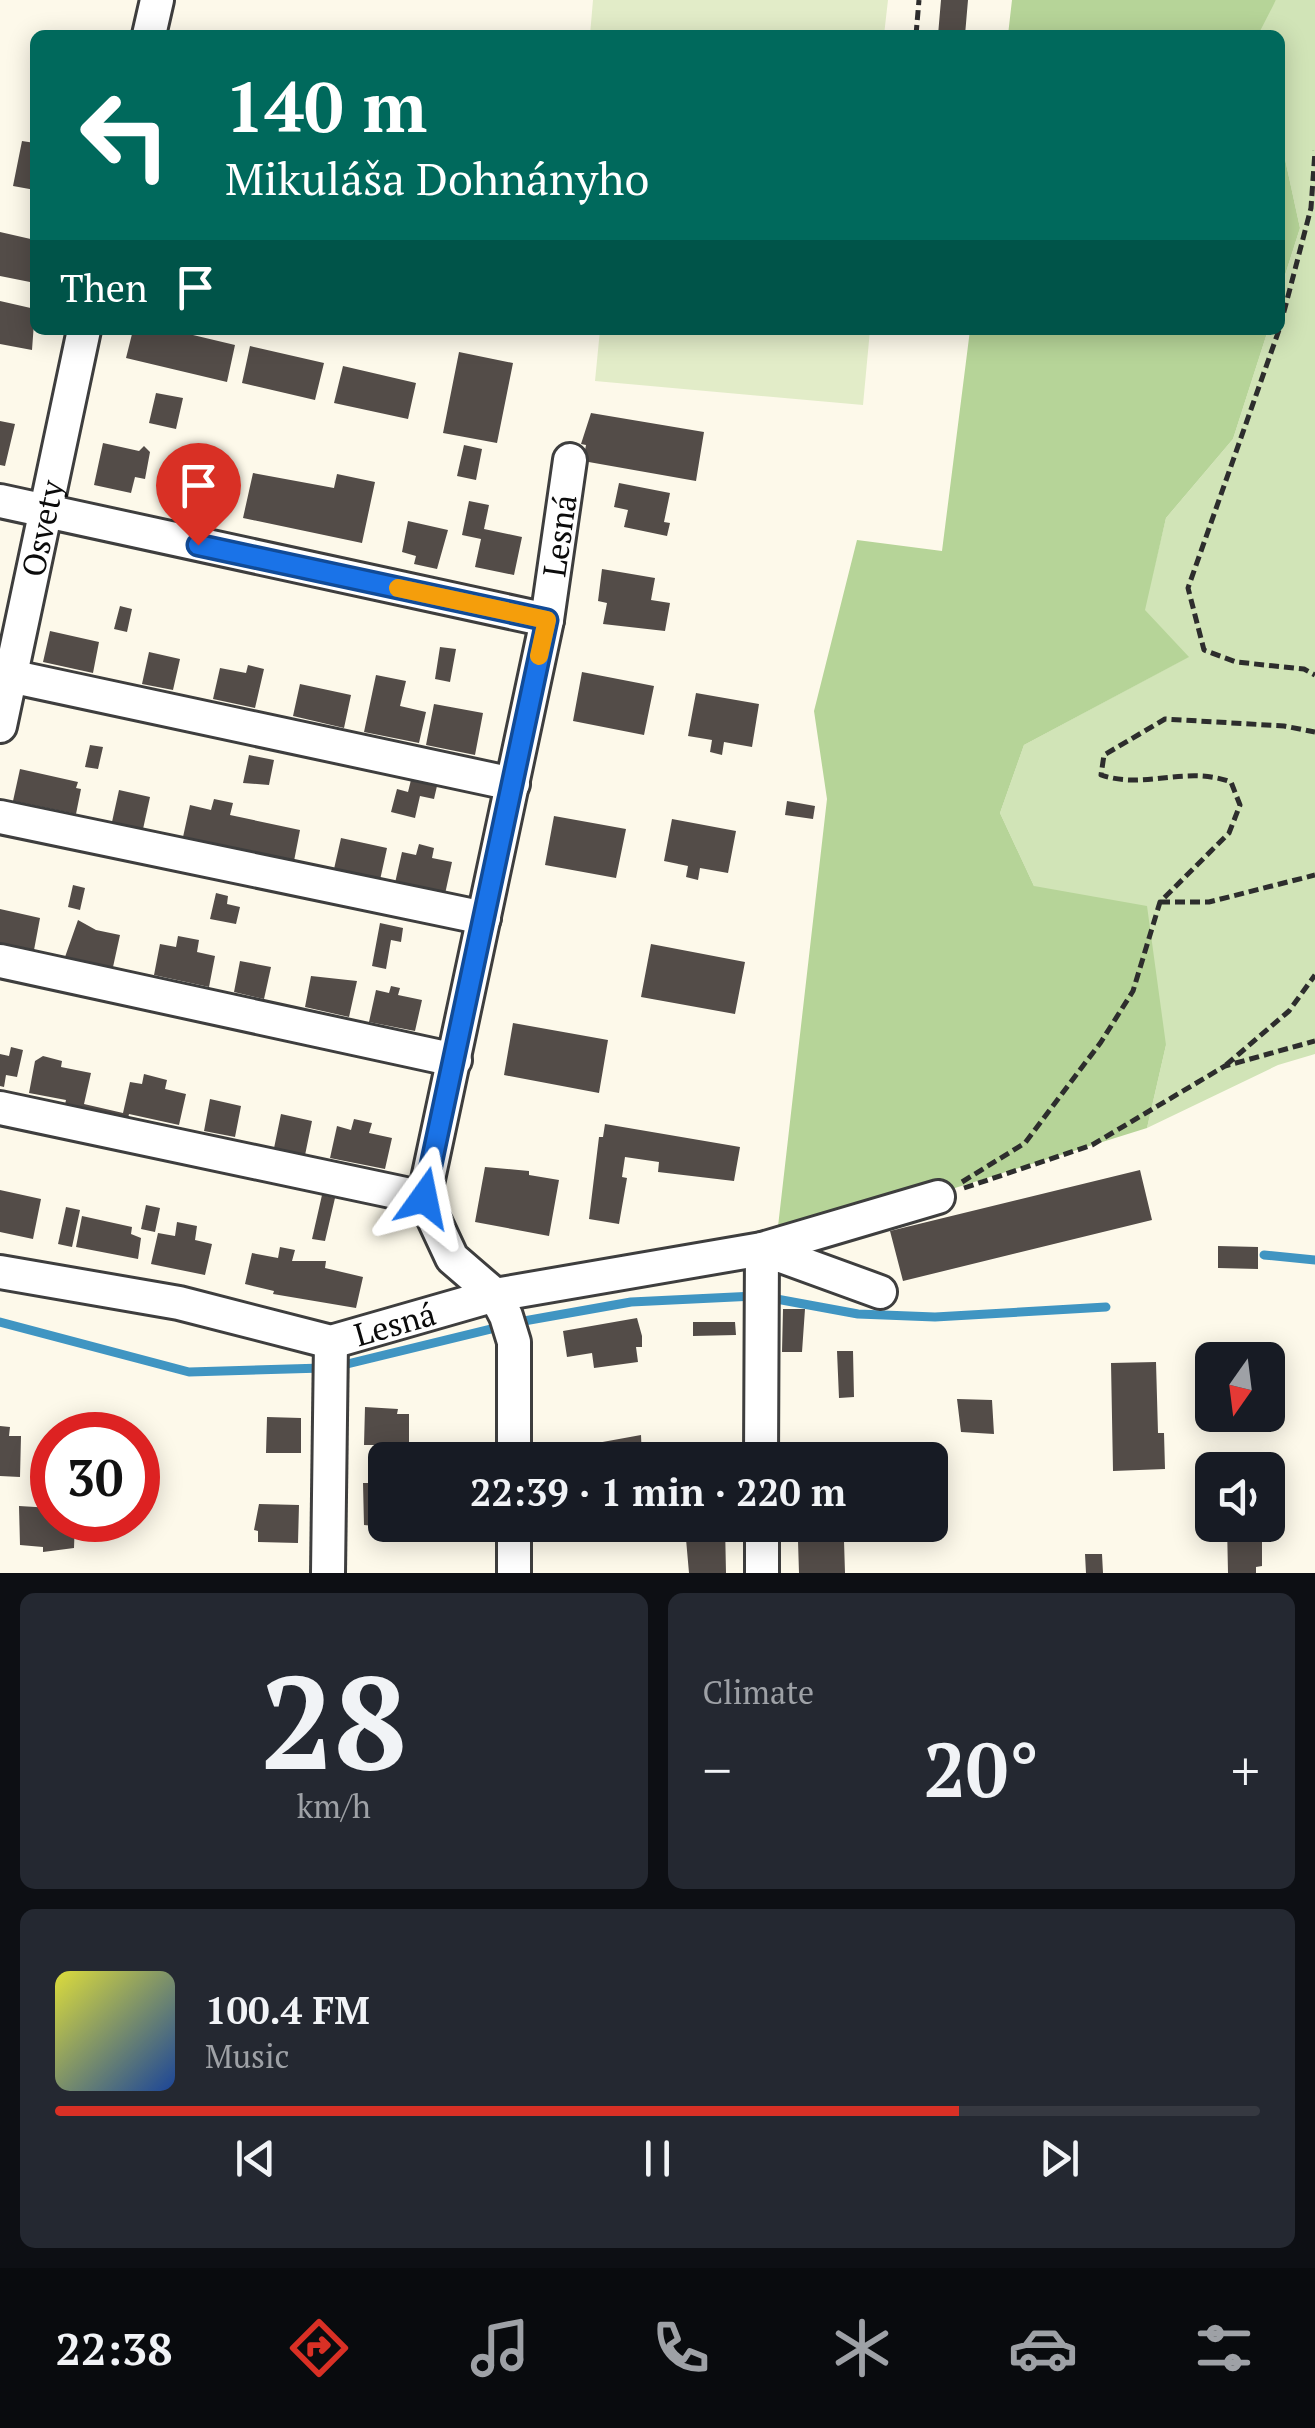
<!DOCTYPE html>
<meta charset="utf-8">
<style>
:root{--surface:#171b24;--page:#242831;--text:#f1f3f6;--muted:#9ea1a6;--line:#363941;--accent:#d93025}
body{margin:0;font-family:"PT Serif",serif;background:var(--page);color:var(--text);height:100vh;display:flex;flex-direction:column;font-size:38px;white-space:nowrap}
*{box-sizing:border-box;margin:0}
p{font-size:32px;color:var(--muted)}
.icon{flex:none;width:55px;height:55px;fill:none;stroke:currentColor;stroke-width:2;stroke-linecap:round;stroke-linejoin:round}
.map{position:relative;height:1573px;overflow:hidden}
.drawer{display:flex;flex-direction:column;gap:20px;padding:20px;background:#0d0f14;flex:1}
.drawer>*{flex:none}
.hud{position:absolute;left:30px;top:30px;width:1255px;height:305px;border-radius:15px;box-shadow:0 5px 25px #0003;background:#00695c;color:#fff;overflow:hidden}
.needle{width:65px;rotate:194deg}
.controls{position:absolute;left:1195px;top:1342px;display:grid;gap:20px}
.controls a{display:grid;place-items:center;width:90px;height:90px;border-radius:15px;background:var(--surface);box-shadow:0 5px 25px #0003;font-size:50px}
.speed{position:absolute;left:30px;top:1412px;display:flex;gap:20px;font-size:50px;font-weight:700;text-align:center}
.speed>*{display:grid;place-content:center;width:130px;height:130px;border-radius:50%;background:var(--surface);box-shadow:0 5px 25px #0003;line-height:1}
.speed .limit{border:15px solid #d22;background:#fff;color:#111}
.pin{position:absolute;display:grid;place-items:center;width:85px;height:85px;color:#fff;margin:-102px -42px;border-radius:50% 50% 50% 0;rotate:-45deg;box-shadow:0 0 10px #0007}
.pin .icon{rotate:45deg}
.me{position:absolute;width:110px;margin:-55px;rotate:12deg;stroke-linejoin:round;filter:drop-shadow(0 0 8px #0008)}
.turn{display:flex;align-items:center;gap:35px;height:210px;padding:0 30px;font-size:45px}
.turn .icon{width:130px;height:130px;stroke-width:2.5}
.turn b{display:block;font-size:70px;line-height:85px}
.then{display:flex;align-items:center;height:95px;padding:0 30px;background:#0003;gap:20px;font-size:38px}
.big{font-size:75px;font-weight:700;line-height:1.1}
.drawer .tile{flex:1;display:flex;flex-direction:column;justify-content:center;gap:15px;min-width:0;padding:0 35px;border-radius:15px;background:var(--page)}
.drawer .dial{align-items:center;gap:0}
.dial b{font-size:130px;line-height:1}
.song{display:flex;align-items:center;gap:30px}
.cover{width:120px;height:120px;border-radius:15px;background:linear-gradient(135deg,hsl(60 70% 55%),hsl(220 70% 35%))}
.played{height:10px;border-radius:5px;background:linear-gradient(90deg,var(--accent) 75%,var(--line) 75%)}
.keys{display:flex;justify-content:space-around;direction:ltr}
.heat{display:flex;justify-content:space-between;align-items:center;font-size:55px;direction:ltr}
.drawer .tiles{flex:1;display:grid;gap:20px;grid-template-columns:1fr 1fr}
.tile:last-child{grid-column:span 2}
.trip{position:absolute;left:368px;top:1442px;width:580px;height:100px;border-radius:15px;background:var(--surface);box-shadow:0 5px 25px #0003;font-weight:700;line-height:100px;text-align:center}
.tabs{display:flex;height:160px;justify-content:space-around;align-items:center;background:#090b0e;color:var(--muted)}
.tabs .icon{width:70px;height:70px}
.tabs .current{color:var(--accent)}
.tabs b{font-size:45px;color:var(--text)}
.map>svg:first-child{display:block}
.green{fill:#d1e4b7}
.forest{fill:#b6d498}
.pitch{fill:#e2ecc8}
.lines{fill:none;stroke-linecap:round;stroke-linejoin:round}
.stream{stroke:#4095c2;stroke-width:9}
.building{fill:#534c48}
.minor-casing{stroke:#3e3e3e;stroke-width:38}
.path{stroke:#2d2d2d;stroke-width:5;stroke-dasharray:10 5;stroke-linecap:butt}
.minor{stroke:#fff;stroke-width:32}
.route-casing{stroke:#114b97;stroke-width:25}
.route{stroke:#1a73e8;stroke-width:18}
.slow{stroke:#f59e0b;stroke-width:18}
.labels{text-anchor:middle;dominant-baseline:central;stroke-width:10;stroke-linejoin:round;paint-order:stroke}
.street-label{font-size:32px;fill:#0b0b0b;stroke:#fff}
</style>
<div class="map">
<svg width="1315" height="1573" viewBox="0 0 1315 1573">
<rect width="100%" height="100%" fill="#fdf9ea"/>
<path class="green" d="M1276 0H1315V1054L1278 1065 1147 1128 1166 1045 1034 886 1000 813 1024 745 1188 657 1144 610 1166 518 1233 439 1268 330H1280V291L1300 228 1280 136V35H1258L1257 30Z"/>
<path class="forest" d="M1012 0H1276L1258 35H1008Z
M1280 136 1300 228 1280 291Z
M970 330H1268L1233 439 1166 518 1145 610 1189 657 1024 745 1000 813 1034 886 1147 906 1166 1045 1147 1128 776 1244 827 799 814 711 857 540 942 551Z"/>
<path class="pitch" d="M593 0H888L884 35H590Z
M600 330H870L863 405 595 381Z"/>
<g class="lines">
<path class="stream" d="M1264 1255 1315 1260
M771 1298 858 1314 935 1317 1106 1307
M0 1322 189 1372 323 1368
M339 1366 524 1321 631 1302 755 1296"/>
</g>
<path class="building" d="M941 0H968L965 35H938Z
M22 141 35 143V190L13 186Z
M0 232 35 240V283L0 276Z
M0 301 35 309 32 350 0 344Z
M133 330H172L235 345 227 382 126 358Z
M250 346 324 363 315 400 242 383Z
M459 352 513 363 497 443 443 433Z
M343 366 416 383 408 419 334 403Z
M156 393 183 398 176 429 149 423Z
M591 413 704 432 696 481 583 461 586 445 581 444Z
M0 421 15 424 5 466 0 465Z
M103 443 139 451 144 446 150 452 145 479 135 477 131 493 94 485Z
M464 445 482 449 476 480 457 476Z
M199 458 229 464 221 501 212 499 206 509 189 502 191 494 177 491 183 461 197 465Z
M253 473 334 488 337 474 375 482 362 543 243 518Z
M619 483 670 493 664 522 670 523 667 536 624 527 628 510 614 507Z
M469 501 489 505 484 529 522 537 514 575 475 567 481 539 462 535Z
M408 521 448 530 437 569 414 564 416 556 402 552Z
M602 569 655 578 651 600 670 603 665 631 603 624 607 603 598 601Z
M120 606 132 609 127 632 114 629Z
M50 631 99 642 93 673 43 662Z
M440 647 456 649 450 682 435 679Z
M149 652 180 659 173 690 142 684Z
M248 665 264 669 255 708 213 699 220 668 246 673Z
M582 672 654 686 644 735 573 721Z
M376 675 406 681 400 706 426 712 419 743 364 732Z
M300 684 351 695 344 728 293 716Z
M696 693 759 704 752 747 724 742 722 755 710 752 712 740 688 736Z
M434 704 483 713 475 755 426 745Z
M90 745 103 747 98 769 85 767Z
M249 755 274 760 269 785 243 783Z
M20 769 78 782 76 788 81 789 76 814 13 801Z
M411 780 437 786 434 799 420 796 415 818 391 812 397 789 408 792Z
M119 790 150 797 143 829 112 822Z
M214 799 233 803 230 815 300 830 294 861 183 837 190 805 211 810Z
M787 801 815 806 813 819 785 815Z
M554 816 626 829 616 878 545 865Z
M672 819 736 831 728 873 700 868 698 880 686 877 688 866 664 861Z
M341 838 387 848 380 880 334 869Z
M419 844 434 848 432 858 452 862 445 894 395 883 402 852 416 855Z
M73 885 85 888 80 910 68 907Z
M216 893 228 896 227 904 240 907 236 924 210 919Z
M0 909 40 918 34 950 0 943Z
M78 920 96 930 120 935 113 967 65 957Z
M380 923 403 928 401 942 391 940 386 969 372 966Z
M178 936 199 940 197 952 215 956 209 987 154 975 160 944 176 947Z
M651 944 745 962 735 1014 641 997Z
M240 961 271 967 264 999 234 992Z
M311 976 357 981 349 1017 305 1007Z
M391 986 400 988 398 995 422 1000 415 1031 369 1022 376 990 389 993Z
M513 1023 608 1040 599 1093 504 1075Z
M11 1047 23 1050 17 1077 6 1075 4 1087 0 1086V1054L9 1056Z
M43 1056 62 1061 61 1067 91 1073 84 1104 123 1113 130 1082 142 1084 144 1074 167 1080 165 1089 186 1094 179 1125 129 1114 126 1127 63 1113 66 1100 29 1093 35 1061Z
M210 1099 241 1106 235 1137 204 1131Z
M281 1114 312 1121 303 1165 272 1158Z
M354 1119 372 1123 369 1133 392 1138 385 1169 330 1158 337 1126 351 1130Z
M605 1124 740 1147 734 1181 658 1172 659 1162 625 1157 622 1177 627 1178 619 1224 589 1219 599 1137H603Z
M485 1167 529 1171V1175L559 1180 549 1236 475 1222Z
M1140 1170 1152 1220 903 1281 890 1231Z
M0 1190 41 1199 33 1239 0 1232Z
M322 1195 335 1198 325 1241 312 1239Z
M146 1205 160 1208 155 1232 141 1229Z
M66 1207 80 1210 72 1247 58 1244Z
M82 1216 132 1227 131 1234 141 1238 138 1259 76 1247Z
M177 1222 197 1226 195 1240 212 1244 205 1275 151 1264 158 1233 175 1236Z
M1218 1246 1258 1247V1269L1218 1268Z
M280 1247 295 1250 292 1261H326L325 1268 363 1277 356 1308 273 1294 274 1291 245 1284 252 1253 278 1258Z
M783 1309H805L802 1352H782Z
M637 1318 642 1336V1347H636L638 1362 594 1368 592 1353 567 1357 563 1331Z
M693 1322H735L736 1335 693 1336Z
M837 1351H853L854 1397 839 1398Z
M1156 1362 1158 1433H1164L1165 1469 1113 1471 1111 1363Z
M957 1399 992 1400 994 1434 961 1432Z
M365 1407 398 1409 397 1414H409V1445H364Z
M267 1417 301 1418V1453H266Z
M0 1426 10 1427 9 1436H21L20 1477 0 1476Z
M641 1435 642 1460H598L597 1443Z
M784 1446H799L798 1453H838V1460H784Z
M686 1447H727L728 1460H686Z
M921 1447V1460H884V1448Z
M363 1483H385V1525H405V1534L374 1535V1526L364 1525Z
M259 1504 299 1505 298 1543 258 1542V1531L254 1530Z
M19 1506 52 1508V1520H75L74 1548 43 1552V1547L20 1545Z
M690 1525H725L726 1573H689L686 1539H690Z
M1227 1525H1262V1566L1256 1567V1573H1228Z
M798 1541H844L845 1573H799Z
M1085 1554H1102L1103 1573H1086Z"/>
<g class="lines">
<defs>
<g id="minor">
<path d="M149 35 157 0"/>
<path d="M0 501 547 620"/>
<path d="M0 674 513 784"/>
<path id="s1" d="M0 726 84 330"/>
<path d="M0 817 484 918"/>
<path d="M0 961 455 1060"/>
<path d="M0 1108 424 1198"/>
<path id="s2" d="M0 1272 179 1303 331 1342 495 1295 762 1249 938 1197"/>
<path id="s3" d="M514 1460V1342L506 1316 495 1295 452 1258 424 1198 547 620 570 460"/>
<path d="M761 1460 762 1249 880 1292"/>
<path d="M514 1525V1573"/>
<path d="M762 1525V1573"/>
<path d="M328 1573 331 1342"/>
</g>
</defs>
<use href="#minor" class="minor-casing"/>
<path class="path" d="M916 35 919 0
M1280 327 1311 208 1315 151
M1279 330 1188 588 1204 650 1236 662 1304 669 1315 675
M1160 902H1209L1315 875
M1226 1065 1289 1011 1315 975
M962 1182 1025 1143 1101 1042 1133 991 1160 902 1229 833 1240 805 1231 782C1185 765 1146 790 1101 775L1104 755 1165 719 1284 726 1315 732
M964 1188 1092 1145 1225 1066 1315 1041"/>
<use href="#minor" class="minor"/>
</g>
<g class="lines">
<defs>
<path id="route" d="M198 545 547 620 424 1198"/>
</defs>
<use href="#route" class="route-casing"/>
<use href="#route" class="route"/>
<path class="slow" d="M398 588 547 620 539 656"/>
</g>
<g class="labels">
<g class="street-label">
<text stroke="none"><textPath href="#s1" startOffset="202">Osvety</textPath></text>
<text stroke="none"><textPath href="#s3" startOffset="968">Lesná</textPath></text>
<text stroke="none"><textPath href="#s2" startOffset="405">Lesná</textPath></text>
</g>
</g>
</svg>
<div class="controls">
<a><svg class="needle" viewBox="-14 -14 28 28"><path d="M0-13l5 13h-10z" fill="#e53935"/><path d="M0 13l5-13h-10z" fill="#9ea1a6"/></svg></a>
<a><svg class="icon" aria-label="sound" viewBox="0 0 24 24"><path d="M4 9h4l5-4v14l-5-4H4zM17 9q2 3 0 6"/></svg></a>
</div>
<div class="speed"><div class="limit">30</div></div>
<div class="pin" style="left:198px;top:545px;background:#d93025"><svg class="icon" aria-label="arrive" viewBox="0 0 24 24"><path d="M6 21V4h12l-3 4 3 4H6"/></svg></div>
<svg class="me" style="left:424px;top:1198px" viewBox="-20 -20 40 40"><path d="M0-17L14 15 0 8-14 15z" fill="#1a73e8" stroke="#fff" stroke-width="4"/></svg>
<div class="trip">22:39 · 1 min · 220 m</div>
<div class="hud">
<div class="turn"><svg class="icon" aria-label="left" viewBox="0 0 24 24"><path d="M17 20v-9H6M10 6l-5 5 5 5"/></svg><div><b>140 m</b>Mikuláša Dohnányho</div></div>
<div class="then">Then<svg class="icon" aria-label="arrive" viewBox="0 0 24 24"><path d="M6 21V4h12l-3 4 3 4H6"/></svg></div>
</div>
</div>
<section class="drawer">
<div class="tiles">
<div class="tile dial"><b>28</b><p>km/h</p></div>
<div class="tile"><p>Climate</p>
<div class="heat"><a>−</a><b class="big">20°</b><a>+</a></div>
</div>
<div class="tile">
<div class="song"><i class="cover"></i><div><b>100.4 FM</b><p>Music</p></div></div>
<div class="played"></div>
<div class="keys"><svg class="icon" aria-label="previous" viewBox="0 0 24 24"><path d="M18 5L8 12l10 7zM5 5v14"/></svg><svg class="icon" aria-label="pause" viewBox="0 0 24 24"><path d="M8 5v14M16 5v14"/></svg><svg class="icon" aria-label="next" viewBox="0 0 24 24"><path d="M6 5l10 7-10 7zM19 5v14"/></svg></div>
</div>
</div>
</section>
<nav class="tabs">
<b>22:38</b>
<svg class="icon current" aria-label="directions" viewBox="0 0 24 24"><path d="M12 3l9 9-9 9-9-9zM9 14v-3h6M13 9l2 2-2 2"/></svg>
<svg class="icon" aria-label="music" viewBox="0 0 24 24"><path d="M9 18V5l10-2v13"/><circle cx="6" cy="18" r="3"/><circle cx="16" cy="16" r="3"/></svg>
<svg class="icon" aria-label="phone" viewBox="0 0 24 24"><path d="M5 4h4l2 5-3 2q2 4 5 5l2-3 5 2v4C11 20 4 13 5 4z"/></svg>
<svg class="icon" aria-label="climate" viewBox="0 0 24 24"><path d="M12 3v18M4 7l16 10M4 17L20 7"/></svg>
<svg class="icon" aria-label="car" viewBox="0 0 24 24"><path d="M5 17H2v-5l4-1 3-4h7l3 4 3 1v5h-3M9 17h6M6 11h13"/><circle cx="7" cy="17" r="2"/><circle cx="17" cy="17" r="2"/></svg>
<svg class="icon" aria-label="filters" viewBox="0 0 24 24"><path d="M4 7h16M4 17h16"/><circle cx="9" cy="7" r="2"/><circle cx="15" cy="17" r="2"/></svg>
</nav>
